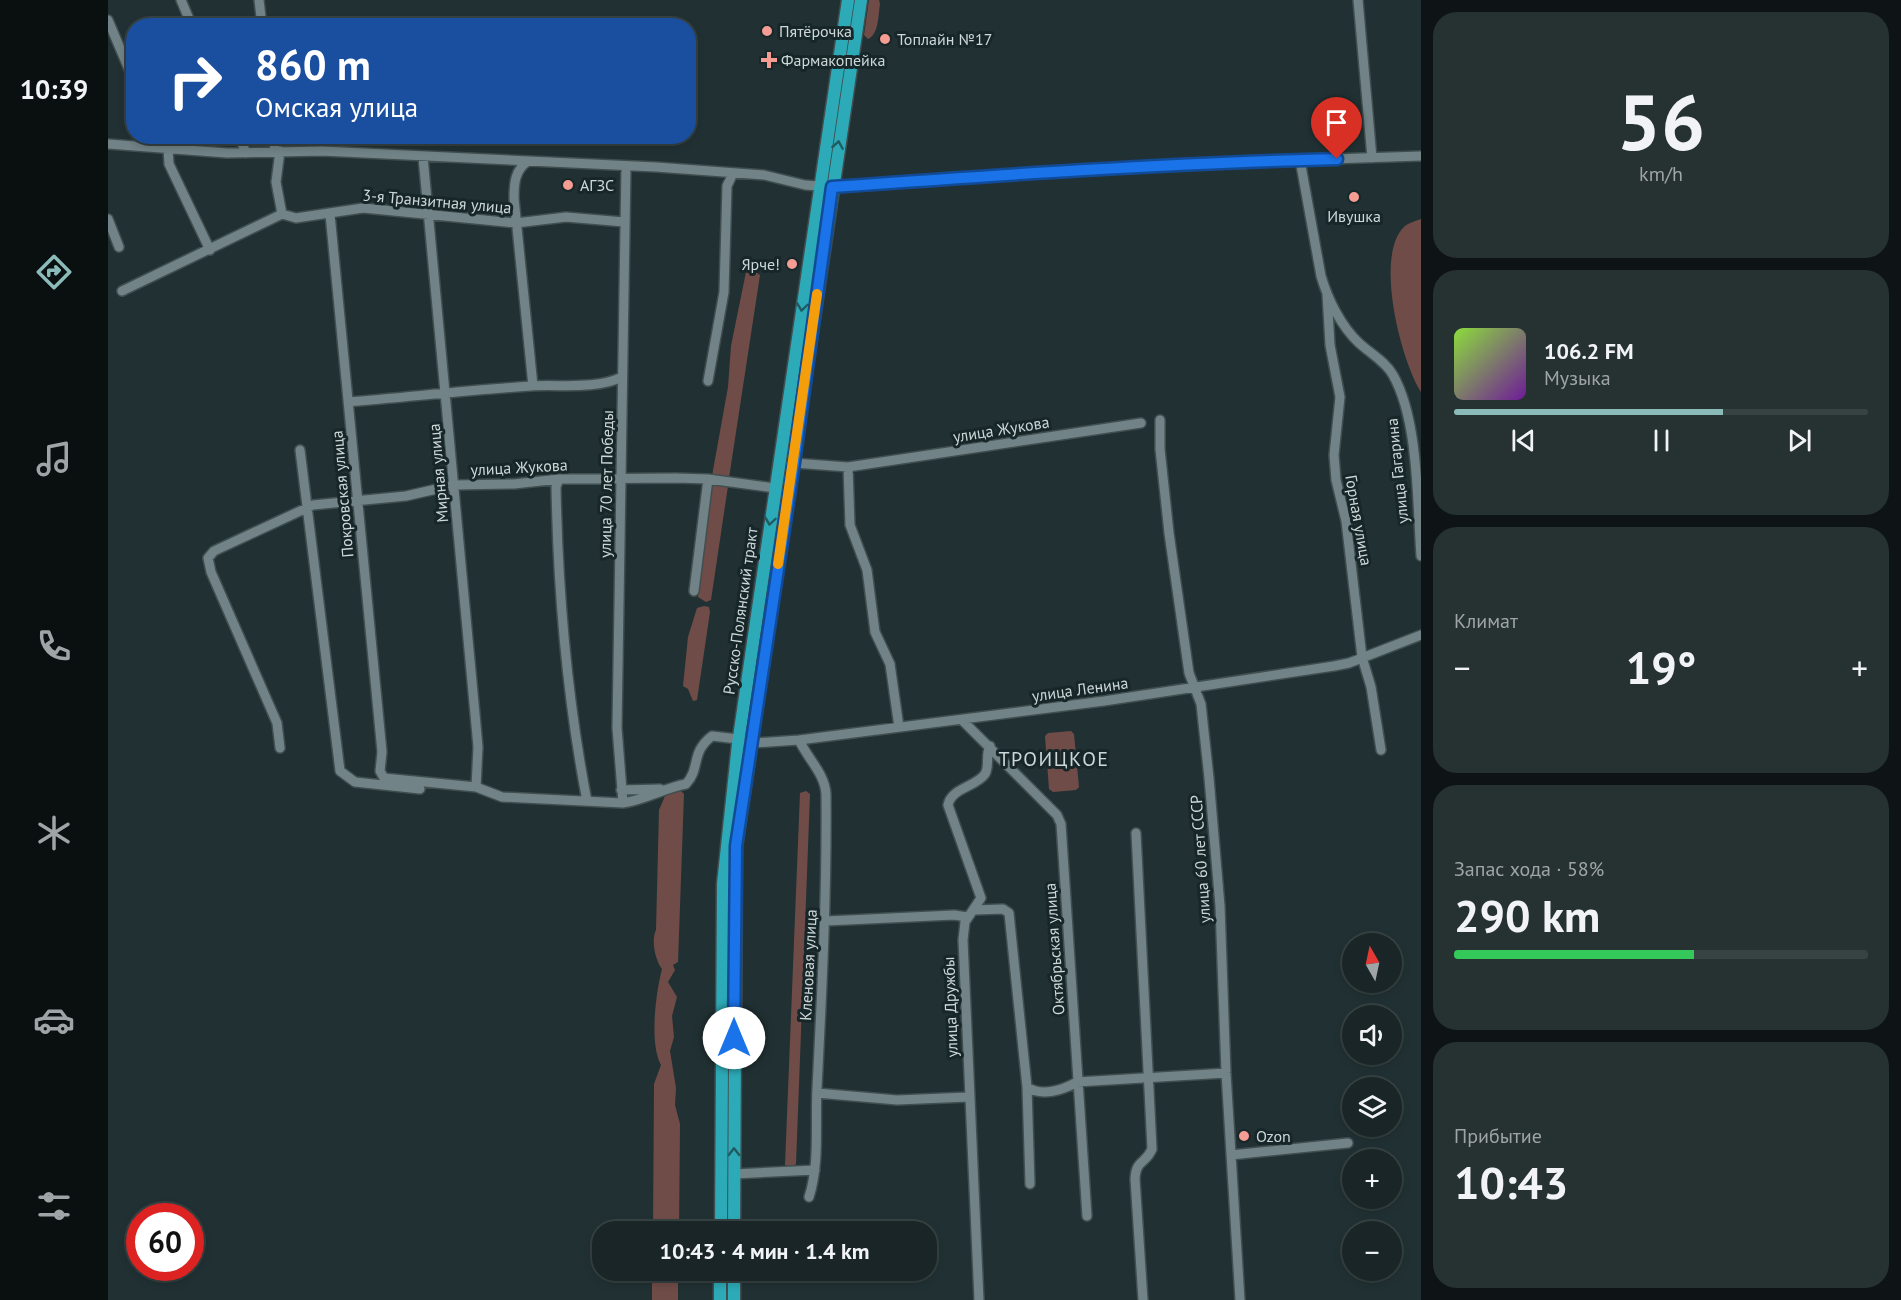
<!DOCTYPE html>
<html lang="ru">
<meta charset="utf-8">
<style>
:root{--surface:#192526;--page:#263132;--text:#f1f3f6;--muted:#9fa5a7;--line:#374243;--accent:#8bbbb9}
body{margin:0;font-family:"PT Sans",sans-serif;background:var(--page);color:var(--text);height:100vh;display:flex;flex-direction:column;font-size:22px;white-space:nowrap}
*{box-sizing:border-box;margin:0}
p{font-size:20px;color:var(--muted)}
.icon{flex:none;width:33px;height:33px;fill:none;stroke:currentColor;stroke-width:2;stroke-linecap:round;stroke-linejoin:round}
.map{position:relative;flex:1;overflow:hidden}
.drawer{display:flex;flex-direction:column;gap:12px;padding:12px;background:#0e1415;width:480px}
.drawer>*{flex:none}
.guide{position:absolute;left:18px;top:18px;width:570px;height:126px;border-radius:24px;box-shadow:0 3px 9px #0003,0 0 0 2px var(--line);background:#1a4fa0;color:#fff;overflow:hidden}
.needle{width:39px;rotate:351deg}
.buttons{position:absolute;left:1234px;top:933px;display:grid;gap:12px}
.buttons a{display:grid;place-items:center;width:60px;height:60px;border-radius:50%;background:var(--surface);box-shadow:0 3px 9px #0003,0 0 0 2px var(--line);font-size:30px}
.speed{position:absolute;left:18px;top:1203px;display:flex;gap:12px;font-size:30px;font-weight:700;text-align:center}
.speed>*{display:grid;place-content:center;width:78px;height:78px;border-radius:50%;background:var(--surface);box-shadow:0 3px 9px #0003,0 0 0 2px var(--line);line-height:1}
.speed .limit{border:9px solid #d22;background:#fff;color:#111}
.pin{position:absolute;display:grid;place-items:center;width:51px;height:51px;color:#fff;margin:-62px -26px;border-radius:50% 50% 50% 0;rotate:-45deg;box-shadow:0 0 6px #0007}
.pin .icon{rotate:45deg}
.me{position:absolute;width:66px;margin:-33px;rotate:0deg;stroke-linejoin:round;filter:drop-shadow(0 0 4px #0008)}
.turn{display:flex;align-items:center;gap:21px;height:126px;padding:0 30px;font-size:27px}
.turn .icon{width:78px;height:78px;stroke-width:2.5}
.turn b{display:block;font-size:42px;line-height:51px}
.big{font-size:45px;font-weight:700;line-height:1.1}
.drawer .card{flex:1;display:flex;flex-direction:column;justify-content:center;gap:9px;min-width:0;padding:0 21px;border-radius:24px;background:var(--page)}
.drawer .dial{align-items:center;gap:0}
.dial b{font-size:78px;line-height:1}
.song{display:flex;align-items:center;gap:18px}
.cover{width:72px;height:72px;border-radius:9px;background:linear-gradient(135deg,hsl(90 70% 55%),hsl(280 70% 35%))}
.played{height:6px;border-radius:3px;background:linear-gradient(90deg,var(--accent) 65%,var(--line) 65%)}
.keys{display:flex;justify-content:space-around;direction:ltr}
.heat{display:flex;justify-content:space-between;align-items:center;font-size:33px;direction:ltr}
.charge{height:9px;border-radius:4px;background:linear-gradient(90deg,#34c759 58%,var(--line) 0)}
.trip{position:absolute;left:484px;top:1221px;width:345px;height:60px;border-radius:24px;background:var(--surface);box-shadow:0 3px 9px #0003,0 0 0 2px var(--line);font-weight:700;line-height:60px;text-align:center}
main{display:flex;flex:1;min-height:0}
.tab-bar{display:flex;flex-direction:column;width:108px;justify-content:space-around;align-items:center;background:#0a0f0f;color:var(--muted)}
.tab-bar .icon{width:42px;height:42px}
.tab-bar .active{color:var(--accent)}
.tab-bar b{font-size:27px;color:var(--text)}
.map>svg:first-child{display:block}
.green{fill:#704c48}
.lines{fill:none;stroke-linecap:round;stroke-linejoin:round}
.minor-casing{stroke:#404e50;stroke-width:12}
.major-casing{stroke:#404e50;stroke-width:15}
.minor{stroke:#718386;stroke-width:9}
.major{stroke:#2daab7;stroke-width:12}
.oneway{stroke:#205b62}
.route-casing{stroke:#114b97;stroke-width:15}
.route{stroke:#1a73e8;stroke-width:10}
.slow{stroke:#f59e0b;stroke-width:10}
.poi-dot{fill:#f59c93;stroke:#172729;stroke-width:2}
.labels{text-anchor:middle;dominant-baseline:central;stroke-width:6;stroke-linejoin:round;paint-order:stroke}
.poi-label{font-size:16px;fill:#cdd7d8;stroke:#172729;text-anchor:start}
.street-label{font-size:16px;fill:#cdd7d8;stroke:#172729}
.quarter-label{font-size:20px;letter-spacing:1.5px;fill:#cdd7d8;stroke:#172729}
</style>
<main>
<nav class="tab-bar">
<b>10:39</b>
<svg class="icon active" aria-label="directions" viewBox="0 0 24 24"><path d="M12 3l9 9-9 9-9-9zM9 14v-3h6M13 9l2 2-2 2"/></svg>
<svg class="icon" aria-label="music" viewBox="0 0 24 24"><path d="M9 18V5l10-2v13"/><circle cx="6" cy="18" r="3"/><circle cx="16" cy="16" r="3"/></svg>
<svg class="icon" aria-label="phone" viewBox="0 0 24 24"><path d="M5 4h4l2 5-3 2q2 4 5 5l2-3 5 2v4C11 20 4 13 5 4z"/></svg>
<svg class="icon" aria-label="climate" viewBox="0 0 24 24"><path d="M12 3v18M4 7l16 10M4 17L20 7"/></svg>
<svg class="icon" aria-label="car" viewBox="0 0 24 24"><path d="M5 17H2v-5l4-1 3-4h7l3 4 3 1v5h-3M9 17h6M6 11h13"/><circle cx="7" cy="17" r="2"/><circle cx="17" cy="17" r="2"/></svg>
<svg class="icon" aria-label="filters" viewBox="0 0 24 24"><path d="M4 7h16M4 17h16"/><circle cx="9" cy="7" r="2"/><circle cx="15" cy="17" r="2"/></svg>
</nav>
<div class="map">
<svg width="1313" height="1300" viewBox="0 0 1313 1300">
<rect width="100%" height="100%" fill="#213133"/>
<path class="green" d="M761 0H771L772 4C770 16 771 34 760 39L756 35Z
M1313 219V392C1293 361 1266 256 1296 227 1300 223 1308 221 1313 219Z
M646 271 652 275 621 478 604 476 620 387 623 346 638 272Z
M603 484 620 486 603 600 598 602 590 597Z
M596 606 601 607 602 612 589 700 585 701 580 689 575 686 580 637 589 608Z
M963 731 966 734 971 787 968 790 945 792 941 789 937 736 940 733Z
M565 790H572L576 794 570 962 565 965 567 970 560 982 569 997 564 1016 566 1037 562 1051 568 1088 567 1105 572 1124 571 1231 545 1232 546 1084 553 1065C541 1043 548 992 554 969 547 960 543 940 548 930L551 810 557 796Z
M698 791 702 794 688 1164 683 1168 677 1165 692 793Z
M544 1271H570V1300H544Z"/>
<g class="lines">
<defs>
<path id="minor" d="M73 0 84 26
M151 0 154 26
M1250 0 1264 158
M0 20 26 81
M54 136 60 149 61 164 102 250
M131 136 138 153
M165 136 167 151
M0 144 119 153 214 151 548 167 656 175 697 185 724 187C920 173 1116 162 1313 156
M172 151 168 182 174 214
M315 157 367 714 370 747 368 787
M1192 160 1213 276C1220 300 1233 326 1251 343 1263 354 1277 361 1285 375 1311 421 1309 503 1313 556
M420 161C407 170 406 183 406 198L425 386
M222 214 274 752 272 771 276 778 368 787 394 797 515 803C537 800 556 788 578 784 593 768 582 753 604 736L630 739
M0 219 11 247
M14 291 174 214 188 218 255 208 408 223 458 217 516 222
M1219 294 1222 345 1232 397 1226 455 1228 480 1238 521 1254 657 1263 687 1273 750
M600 381 616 292 619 186 625 173
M240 402C301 397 362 390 423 386 452 384 487 390 514 377
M1052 420V449L1061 533 1081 673 1093 704 1101 778 1112 906 1118 1073 1132 1300
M192 450 232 771 247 782 312 789
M686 463 740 467 1033 423
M740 467 742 525 759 570 767 632 782 664 791 727
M451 479 448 487C450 593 459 698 479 801
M586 591 600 479
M854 720 949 815 953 824 979 1216
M691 740C700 759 717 774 718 794 719 892 714 990 709 1088 707 1124 712 1163 701 1197
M630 744 691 740 996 701 1226 666 1241 663 1313 635
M172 748 169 723 103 572 100 558 106 551 205 505 298 496 346 485 406 484 451 479 568 478 600 479 667 488
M513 790 552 789
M515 803 509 728 518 166
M1028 833 1044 1149C1038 1164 1028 1159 1027 1179L1035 1300
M866 910 895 909 901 913 919 1087C934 1097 955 1090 969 1082L1118 1073
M718 921 846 915 859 917
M919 1087 922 1184
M709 1093 789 1100 860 1097
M1123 1155 1240 1143
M626 1174 707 1170
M871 1300 855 940 857 922 873 898 840 805C843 788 868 787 877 774 882 766 877 755 882 746"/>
<path id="major" d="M613 1232 615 884 630 744 740 0
M626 1232 628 847 753 0
M612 1300V1270
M626 1300V1270"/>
</defs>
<use href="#minor" class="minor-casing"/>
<use href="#major" class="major-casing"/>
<use href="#minor" class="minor"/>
<use href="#major" class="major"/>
</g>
<defs><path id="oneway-chevron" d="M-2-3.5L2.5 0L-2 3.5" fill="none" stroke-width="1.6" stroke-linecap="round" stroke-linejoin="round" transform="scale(1.5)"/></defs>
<g class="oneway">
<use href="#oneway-chevron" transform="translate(730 145) rotate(-81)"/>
<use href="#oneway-chevron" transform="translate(694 307) rotate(98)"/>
<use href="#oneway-chevron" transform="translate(662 521) rotate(98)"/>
<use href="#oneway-chevron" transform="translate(626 1152) rotate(-90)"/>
</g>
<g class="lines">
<defs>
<path id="route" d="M626 1038 628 846 686 463 724 187C892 175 1060 163 1229 159"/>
</defs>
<use href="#route" class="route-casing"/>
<use href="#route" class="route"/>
<path class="slow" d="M670 564 709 294"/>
</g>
<g class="poi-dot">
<circle cx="659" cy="31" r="6"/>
<circle cx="777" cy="39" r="6"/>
<path d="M658 51h6v6h6v6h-6v6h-6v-6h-6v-6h6z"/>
<circle cx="460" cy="185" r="6"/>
<circle cx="1246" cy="197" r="6"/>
<circle cx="684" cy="264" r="6"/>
<circle cx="1136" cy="1136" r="6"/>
</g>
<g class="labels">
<g class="poi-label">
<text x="671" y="31">Пятёрочка</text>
<text x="789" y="39">Топлайн №17</text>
<text x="673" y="60">Фармакопейка</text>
<text x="472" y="185">АГЗС</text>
<text x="1246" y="216" text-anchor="middle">Ивушка</text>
<text x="672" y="264" text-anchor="end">Ярче!</text>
<text x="1148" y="1136">Ozon</text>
</g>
<g class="street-label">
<text transform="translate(329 201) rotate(5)">3-я Транзитная улица</text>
<text transform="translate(893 429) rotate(-9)">улица Жукова</text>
<text transform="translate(411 467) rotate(-3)">улица Жукова</text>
<text transform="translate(1289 471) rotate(-96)">улица Гагарина</text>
<text transform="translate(330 473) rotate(-95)">Мирная улица</text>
<text transform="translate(498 484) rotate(-89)">улица 70 лет Победы</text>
<text transform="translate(234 494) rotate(-95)">Покровская улица</text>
<text transform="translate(1251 520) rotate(80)">Горная улица</text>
<text transform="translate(632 611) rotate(-82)">Русско-Полянский тракт</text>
<text transform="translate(972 689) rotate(-8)">улица Ленина</text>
<text transform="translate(1092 859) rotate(-94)">улица 60 лет СССР</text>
<text transform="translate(946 949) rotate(-94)">Октябрьская улица</text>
<text transform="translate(700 965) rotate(-87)">Кленовая улица</text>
<text transform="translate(842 1007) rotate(-92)">улица Дружбы</text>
</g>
<g class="quarter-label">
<text x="946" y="759">ТРОИЦКОЕ</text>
</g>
</g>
</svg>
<div class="buttons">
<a><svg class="needle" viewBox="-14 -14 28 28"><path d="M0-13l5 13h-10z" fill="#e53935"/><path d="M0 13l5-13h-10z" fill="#9fa5a7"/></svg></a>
<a><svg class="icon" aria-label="sound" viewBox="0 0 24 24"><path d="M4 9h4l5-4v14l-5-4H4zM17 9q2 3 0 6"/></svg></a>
<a><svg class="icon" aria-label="layers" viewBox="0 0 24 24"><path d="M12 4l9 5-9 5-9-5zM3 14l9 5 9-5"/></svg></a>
<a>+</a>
<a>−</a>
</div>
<div class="speed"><div class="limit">60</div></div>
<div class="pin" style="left:1229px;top:159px;background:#d93025"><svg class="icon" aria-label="arrive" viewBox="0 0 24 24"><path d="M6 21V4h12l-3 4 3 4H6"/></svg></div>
<svg class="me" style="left:626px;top:1038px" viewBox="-20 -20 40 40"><circle r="19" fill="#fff"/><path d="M0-13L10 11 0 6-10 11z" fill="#1a73e8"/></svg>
<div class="trip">10:43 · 4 мин · 1.4 km</div>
<div class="guide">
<div class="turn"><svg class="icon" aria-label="right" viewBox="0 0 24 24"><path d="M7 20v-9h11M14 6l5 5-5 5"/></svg><div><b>860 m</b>Омская улица</div></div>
</div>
</div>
<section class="drawer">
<div class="card dial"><b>56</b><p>km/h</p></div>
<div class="card">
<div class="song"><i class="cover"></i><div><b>106.2 FM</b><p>Музыка</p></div></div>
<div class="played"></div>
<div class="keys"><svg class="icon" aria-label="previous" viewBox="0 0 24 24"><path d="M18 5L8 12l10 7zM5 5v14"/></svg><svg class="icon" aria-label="pause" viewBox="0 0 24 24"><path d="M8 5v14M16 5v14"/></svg><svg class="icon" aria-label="next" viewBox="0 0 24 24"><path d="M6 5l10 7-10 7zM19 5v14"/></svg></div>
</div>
<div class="card"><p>Климат</p>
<div class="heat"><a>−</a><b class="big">19°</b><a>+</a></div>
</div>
<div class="card"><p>Запас хода · 58%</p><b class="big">290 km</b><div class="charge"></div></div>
<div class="card"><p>Прибытие</p><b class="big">10:43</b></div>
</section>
</main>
